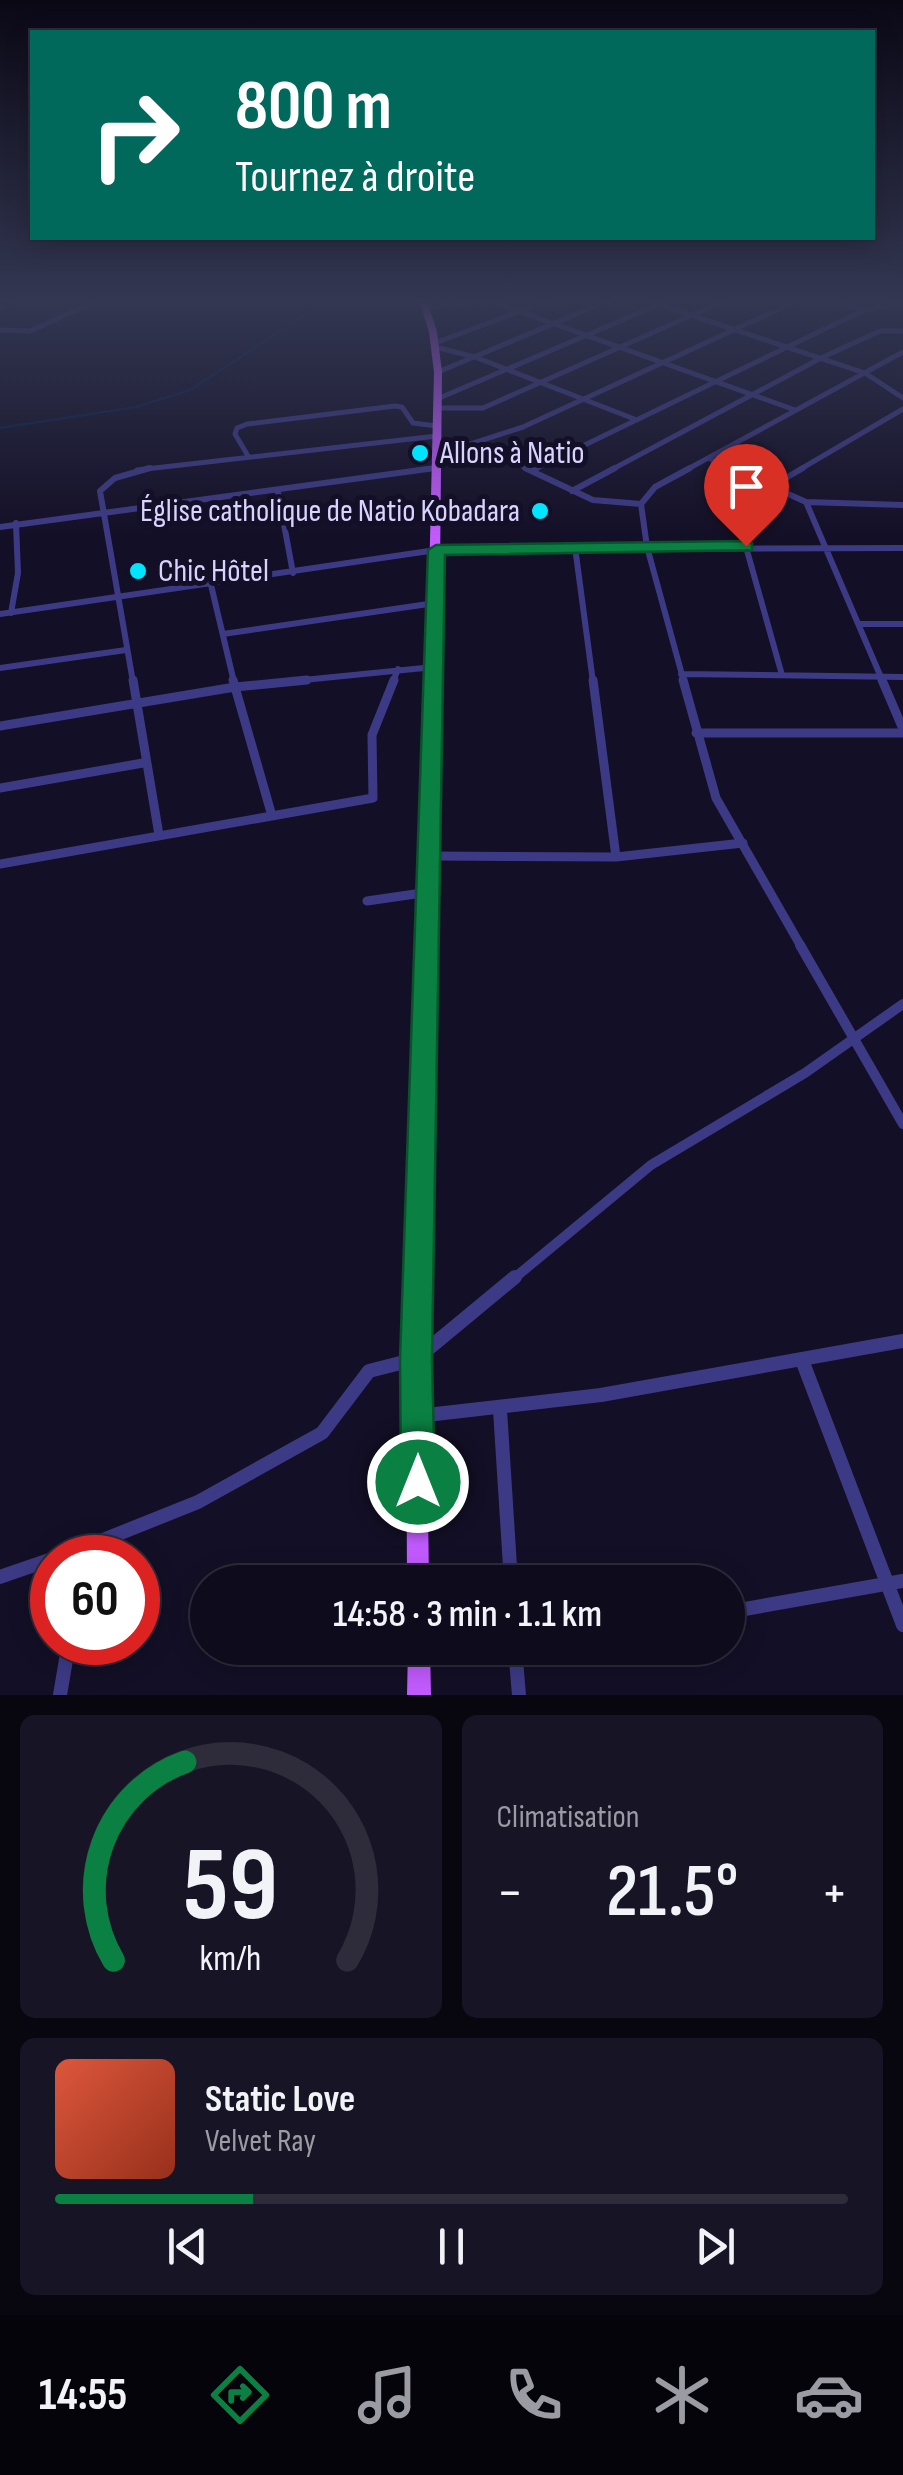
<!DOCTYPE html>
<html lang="fr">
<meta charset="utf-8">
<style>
:root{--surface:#0e0b1c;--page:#171425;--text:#f1f3f6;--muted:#9b9ba3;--line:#2e2b3b;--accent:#0b8043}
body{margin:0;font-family:"Sofia Sans Condensed",sans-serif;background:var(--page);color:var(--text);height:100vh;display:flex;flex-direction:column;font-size:38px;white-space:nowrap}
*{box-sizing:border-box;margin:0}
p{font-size:32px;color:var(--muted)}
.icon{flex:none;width:55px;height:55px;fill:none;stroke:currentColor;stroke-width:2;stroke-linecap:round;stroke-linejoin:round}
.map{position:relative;height:1695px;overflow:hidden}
.panel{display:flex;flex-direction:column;gap:20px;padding:20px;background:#08060f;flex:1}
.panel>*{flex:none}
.top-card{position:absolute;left:30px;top:30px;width:845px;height:210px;border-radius:0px;box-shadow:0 5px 25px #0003,0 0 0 2px var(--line);background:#00695c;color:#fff;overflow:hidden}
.speed{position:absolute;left:30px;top:1535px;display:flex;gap:20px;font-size:50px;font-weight:700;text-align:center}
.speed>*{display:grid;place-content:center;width:130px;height:130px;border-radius:50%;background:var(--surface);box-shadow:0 5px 25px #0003,0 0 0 2px var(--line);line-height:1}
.speed .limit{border:15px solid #d22;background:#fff;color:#111}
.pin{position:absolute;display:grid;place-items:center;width:85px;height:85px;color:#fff;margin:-102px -42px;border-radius:50% 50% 50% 0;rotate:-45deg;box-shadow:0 0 10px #0007}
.pin .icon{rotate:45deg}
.me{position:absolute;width:110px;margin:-55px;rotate:0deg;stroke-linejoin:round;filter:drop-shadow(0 0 8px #0008)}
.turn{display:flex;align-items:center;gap:35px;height:210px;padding:0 40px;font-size:45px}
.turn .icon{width:130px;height:130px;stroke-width:2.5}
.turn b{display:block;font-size:70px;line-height:85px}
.big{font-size:75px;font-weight:600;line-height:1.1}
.panel .tile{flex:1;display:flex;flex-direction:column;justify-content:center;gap:15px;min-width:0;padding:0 35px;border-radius:15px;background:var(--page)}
.panel .dial{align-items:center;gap:0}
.dial svg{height:260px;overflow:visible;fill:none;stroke:var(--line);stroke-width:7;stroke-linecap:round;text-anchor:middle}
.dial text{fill:var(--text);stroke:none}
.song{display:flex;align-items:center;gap:30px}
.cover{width:120px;height:120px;border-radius:15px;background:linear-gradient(135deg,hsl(10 70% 55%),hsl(10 70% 35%))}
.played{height:10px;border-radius:5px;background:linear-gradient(90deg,var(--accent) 25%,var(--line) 25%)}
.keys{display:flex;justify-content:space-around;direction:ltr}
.heat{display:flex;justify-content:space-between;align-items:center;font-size:55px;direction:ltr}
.panel .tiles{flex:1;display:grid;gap:20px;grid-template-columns:1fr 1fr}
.tile:last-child{grid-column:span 2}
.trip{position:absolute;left:190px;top:1565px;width:555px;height:100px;border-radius:50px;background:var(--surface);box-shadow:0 5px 25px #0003,0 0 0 2px var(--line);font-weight:600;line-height:100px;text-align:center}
.tabs{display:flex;height:160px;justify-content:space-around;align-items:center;background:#06040b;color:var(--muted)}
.tabs .icon{width:70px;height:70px}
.tabs .current{color:var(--accent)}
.tabs b{font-size:45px;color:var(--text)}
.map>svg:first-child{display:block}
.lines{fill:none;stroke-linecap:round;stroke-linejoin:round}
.stream{stroke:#0a1f44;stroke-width:2.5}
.minor-far4{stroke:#3d3a85;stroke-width:5}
.minor-far3{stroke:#3d3a85;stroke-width:6}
.minor-far2{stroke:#3d3a85;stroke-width:9}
.minor-far1{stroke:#3d3a85;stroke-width:10}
.minor{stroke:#3d3a85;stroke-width:14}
.primary{fill:#c25bff;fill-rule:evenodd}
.route{fill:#0b8043;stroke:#07532c;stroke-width:2.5}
.poi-dot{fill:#00e5ff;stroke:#130f26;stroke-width:4}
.labels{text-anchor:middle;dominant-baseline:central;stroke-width:10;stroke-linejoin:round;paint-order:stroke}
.far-poi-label{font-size:32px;fill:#d9d4ff;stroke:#130f26;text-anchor:start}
</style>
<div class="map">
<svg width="903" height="1695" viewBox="0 0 903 1695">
<rect width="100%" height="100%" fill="#130f26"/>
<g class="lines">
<path class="stream" d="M0 428 136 407 190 390 327 300"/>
<path class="minor-far4" d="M645 300 865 373 903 398
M834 300 864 310
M0 308 16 300
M426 308 490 301 795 410
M0 330 30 331 98 300
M435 343 550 300
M435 347 475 357 637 420
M438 372 610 300
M437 399 669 300
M436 408H483L726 300
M477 445 531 470
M437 455 523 427 799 300
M248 456 235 434 237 428 247 424 395 406 402 407 413 423 437 426
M708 458 736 470
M137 470 437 436
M417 470 435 468
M533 470 864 310 903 304
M611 470 821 358 880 331H903
M686 470 903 352
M799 470 903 409"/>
<path class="minor-far3" d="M525 468 593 500 641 504
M730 468 806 502 903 505
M533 470 537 468
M772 486 803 468
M572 491 615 468
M278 492 293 573
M806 502 883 682
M0 527 435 468
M575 547 593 682
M746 547 782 675
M211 585 234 682
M11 613 18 573 16 523
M0 614 436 550 903 548
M859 624H903
M223 634 435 603
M0 668 126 650
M681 674 903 677
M133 682 100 491 115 478 150 468
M283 682 434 667
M393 682 398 669
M684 682 647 547 641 504 655 487 690 468"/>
<path class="minor-far2" d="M133 680 159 835
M233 680 272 816
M593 680 616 857
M683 680 716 798 802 948
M882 680 903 729
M0 726 235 687 307 680
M696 733H903
M0 788 143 763
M430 856 616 857 743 843
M0 864 373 798 372 735 394 680
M367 901 429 892"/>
<path class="minor-far1" d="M800 945 903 1124
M512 1280 651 1165 805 1073 903 1004"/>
<path class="minor" d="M802 1360 903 1625
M500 1410 511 1582
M418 1416 601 1395 903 1341
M58 1558 198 1502 322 1433 369 1371 416 1359 515 1277
M0 1577 52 1559
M728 1612 903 1581
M515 1648 519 1695
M516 1650 532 1648
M60 1695 69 1642"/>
<path class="primary" d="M419 300H427L437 332 442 372 436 960 426 1359 429 1582H407L406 1359 420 960 434 372 429 332Z
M408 1648H430L431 1695H407Z"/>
</g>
<linearGradient id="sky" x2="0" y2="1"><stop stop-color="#0a0815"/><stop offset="0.56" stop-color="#333752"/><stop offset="1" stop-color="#333752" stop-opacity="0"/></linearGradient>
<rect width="903" height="537" fill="url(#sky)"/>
<path class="route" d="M746 541 752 543V550L445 555 432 1359 435 1482 430 1495 418 1500 406 1495 401 1482 400 1359 428 550 436 545Z"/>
<g class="poi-dot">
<circle cx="420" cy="453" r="10"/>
<circle cx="540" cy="511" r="10"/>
<circle cx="138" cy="571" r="10"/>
</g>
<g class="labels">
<g class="far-poi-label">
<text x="440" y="453">Allons à Natio</text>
<text x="520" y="511" text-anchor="end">Église catholique de Natio Kobadara</text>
<text x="158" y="571">Chic Hôtel</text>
</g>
</g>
</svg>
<div class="speed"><div class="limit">60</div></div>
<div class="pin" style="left:746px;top:546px;background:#d93025"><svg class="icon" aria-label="arrive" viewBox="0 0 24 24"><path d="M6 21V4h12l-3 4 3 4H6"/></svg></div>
<svg class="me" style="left:418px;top:1482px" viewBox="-20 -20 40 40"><circle r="17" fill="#0b8043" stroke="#fff" stroke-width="3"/><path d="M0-11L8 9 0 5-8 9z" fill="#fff"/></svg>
<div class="trip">14:58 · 3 min · 1.1 km</div>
<div class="top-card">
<div class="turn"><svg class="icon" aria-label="right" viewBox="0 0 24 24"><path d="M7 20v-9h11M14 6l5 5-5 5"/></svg><div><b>800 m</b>Tournez à droite</div></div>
</div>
</div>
<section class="panel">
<div class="tiles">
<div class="tile dial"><svg viewBox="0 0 100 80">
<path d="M14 69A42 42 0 1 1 86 69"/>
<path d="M14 69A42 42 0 0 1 36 8" stroke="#0b8043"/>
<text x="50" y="56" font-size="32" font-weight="700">59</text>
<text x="50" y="72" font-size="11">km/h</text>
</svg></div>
<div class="tile"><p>Climatisation</p>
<div class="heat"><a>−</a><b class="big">21.5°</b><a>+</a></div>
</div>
<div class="tile">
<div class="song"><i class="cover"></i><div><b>Static Love</b><p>Velvet Ray</p></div></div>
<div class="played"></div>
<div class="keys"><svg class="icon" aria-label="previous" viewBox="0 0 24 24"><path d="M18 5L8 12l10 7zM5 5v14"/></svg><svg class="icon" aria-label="pause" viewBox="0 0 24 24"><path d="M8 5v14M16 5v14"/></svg><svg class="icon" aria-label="next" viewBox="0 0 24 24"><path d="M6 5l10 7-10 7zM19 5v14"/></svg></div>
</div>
</div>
</section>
<nav class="tabs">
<b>14:55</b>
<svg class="icon current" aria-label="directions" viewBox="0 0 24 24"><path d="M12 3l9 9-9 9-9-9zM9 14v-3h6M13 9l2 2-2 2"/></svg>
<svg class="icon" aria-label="music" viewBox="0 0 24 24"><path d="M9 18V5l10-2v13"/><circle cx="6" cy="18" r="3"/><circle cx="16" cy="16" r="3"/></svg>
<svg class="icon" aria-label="phone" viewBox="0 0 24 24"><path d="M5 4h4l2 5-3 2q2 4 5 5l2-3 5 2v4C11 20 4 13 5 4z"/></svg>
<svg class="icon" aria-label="climate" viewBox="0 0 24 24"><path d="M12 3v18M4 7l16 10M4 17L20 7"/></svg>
<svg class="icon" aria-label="car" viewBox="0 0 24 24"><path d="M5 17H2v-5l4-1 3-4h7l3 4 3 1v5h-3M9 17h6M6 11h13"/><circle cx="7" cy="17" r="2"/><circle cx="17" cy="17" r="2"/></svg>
</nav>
